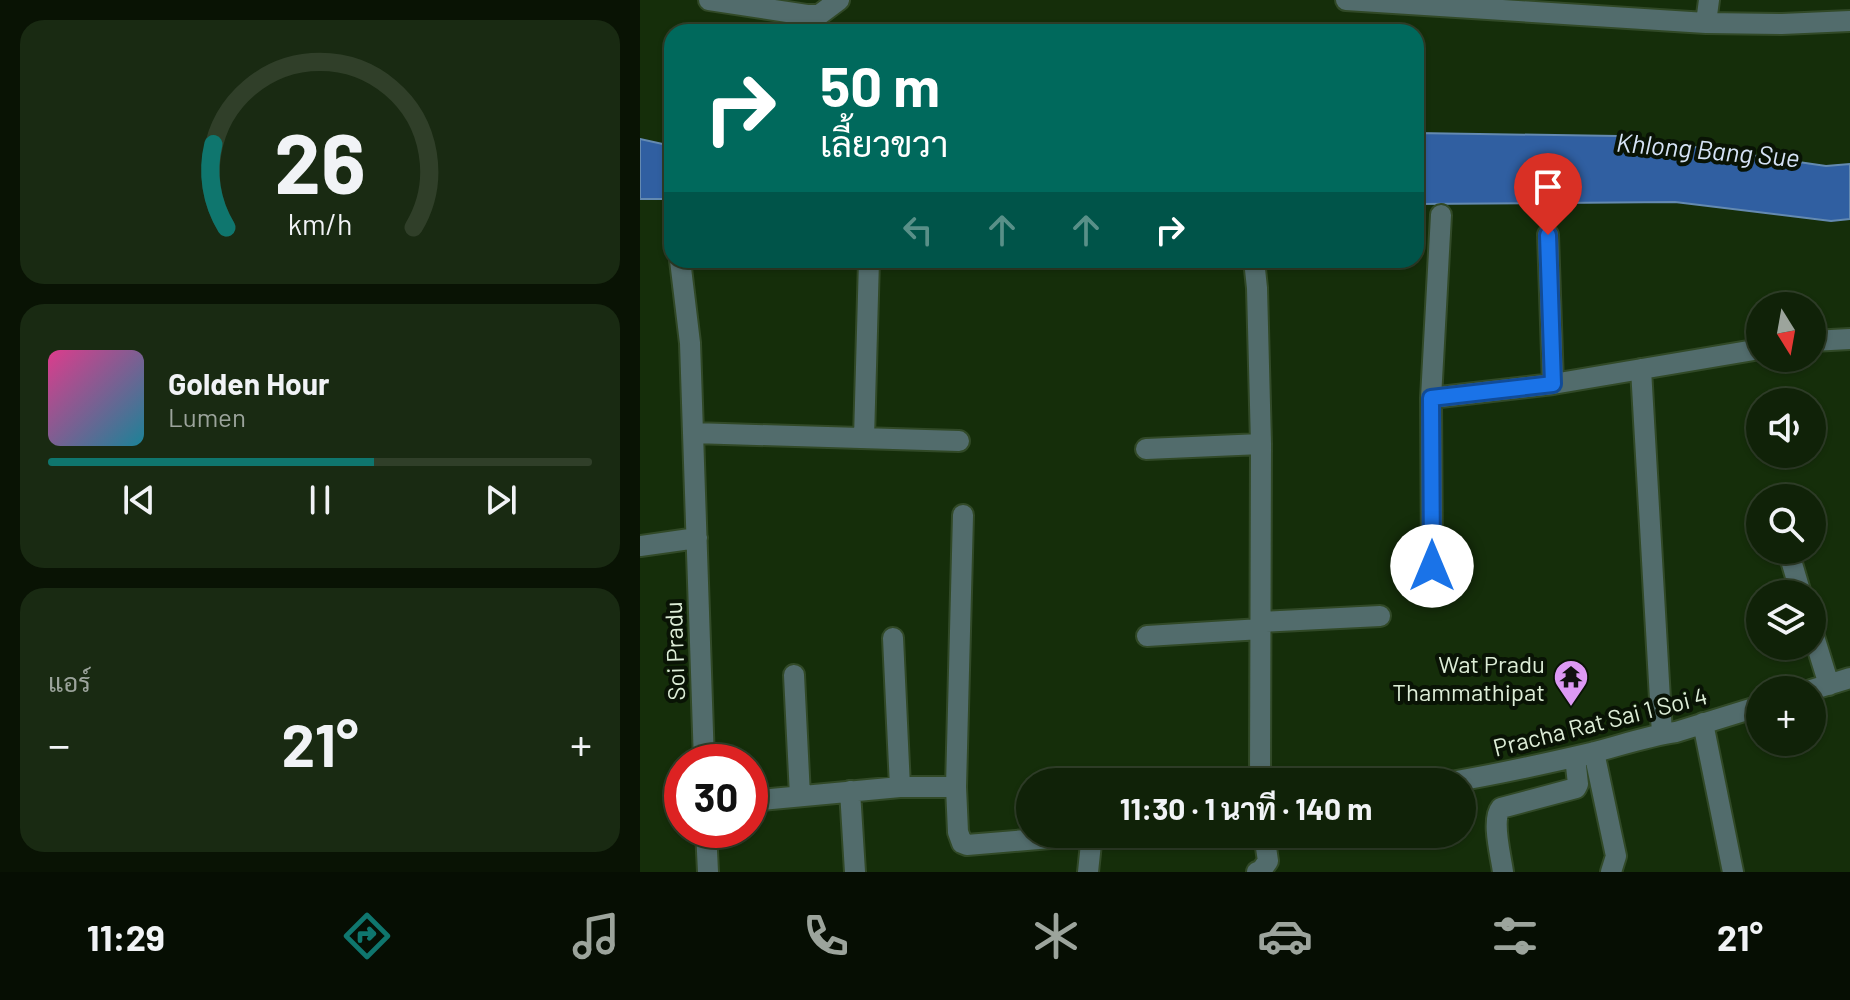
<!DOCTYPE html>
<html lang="th">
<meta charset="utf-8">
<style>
:root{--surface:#102208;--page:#192a12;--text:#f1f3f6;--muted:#9ca49c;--line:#303f29;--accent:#0f766e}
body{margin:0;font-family:Barlow,Sarabun,sans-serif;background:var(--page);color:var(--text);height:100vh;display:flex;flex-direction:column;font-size:30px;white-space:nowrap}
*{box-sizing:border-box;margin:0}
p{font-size:26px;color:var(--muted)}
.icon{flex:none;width:44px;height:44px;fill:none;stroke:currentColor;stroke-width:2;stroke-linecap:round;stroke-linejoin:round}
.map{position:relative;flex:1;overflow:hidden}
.drawer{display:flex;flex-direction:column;gap:20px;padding:20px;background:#091304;width:640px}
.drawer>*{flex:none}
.banner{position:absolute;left:24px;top:24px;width:760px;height:244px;border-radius:24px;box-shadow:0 2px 6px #0004,0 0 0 2px var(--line);background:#00695c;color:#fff;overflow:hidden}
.needle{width:52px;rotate:169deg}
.buttons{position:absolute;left:1106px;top:292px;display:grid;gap:16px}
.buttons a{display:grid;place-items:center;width:80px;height:80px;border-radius:50%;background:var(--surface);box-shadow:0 2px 6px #0004,0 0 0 2px var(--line);font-size:40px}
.speed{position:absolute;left:24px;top:744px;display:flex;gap:16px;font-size:40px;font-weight:700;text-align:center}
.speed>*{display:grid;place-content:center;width:104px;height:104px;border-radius:50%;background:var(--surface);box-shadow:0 2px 6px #0004,0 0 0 2px var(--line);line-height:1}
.speed .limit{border:12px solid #d22;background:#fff;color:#111}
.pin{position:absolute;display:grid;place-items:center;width:68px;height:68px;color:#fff;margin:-82px -34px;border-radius:50% 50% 50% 0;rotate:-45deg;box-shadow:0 0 8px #0007}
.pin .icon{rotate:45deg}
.me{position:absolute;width:88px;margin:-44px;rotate:0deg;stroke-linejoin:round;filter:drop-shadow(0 0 6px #0008)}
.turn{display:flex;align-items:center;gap:28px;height:168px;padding:0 24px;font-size:36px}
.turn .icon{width:104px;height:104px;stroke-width:2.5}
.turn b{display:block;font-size:56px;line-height:68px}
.lanes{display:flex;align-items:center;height:76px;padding:0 24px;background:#0003;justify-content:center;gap:40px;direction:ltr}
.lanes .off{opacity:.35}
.big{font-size:60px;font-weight:700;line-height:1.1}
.drawer .tile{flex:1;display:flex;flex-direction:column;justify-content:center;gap:12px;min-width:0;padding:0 28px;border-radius:24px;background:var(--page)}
.drawer .dial{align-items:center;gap:0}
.dial svg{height:208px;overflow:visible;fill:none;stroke:var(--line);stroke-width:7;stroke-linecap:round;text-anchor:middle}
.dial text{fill:var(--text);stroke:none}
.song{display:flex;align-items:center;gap:24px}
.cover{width:96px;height:96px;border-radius:12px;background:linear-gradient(135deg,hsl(330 70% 55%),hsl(190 70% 35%))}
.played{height:8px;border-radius:4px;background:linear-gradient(90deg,var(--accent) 60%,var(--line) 60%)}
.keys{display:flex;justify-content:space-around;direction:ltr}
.heat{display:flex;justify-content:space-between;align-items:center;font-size:44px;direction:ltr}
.trip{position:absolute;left:376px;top:768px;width:460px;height:80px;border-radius:40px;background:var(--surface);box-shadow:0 2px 6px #0004,0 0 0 2px var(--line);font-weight:700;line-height:80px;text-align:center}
.tab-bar{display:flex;height:128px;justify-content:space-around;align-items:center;background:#060e03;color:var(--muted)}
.tab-bar .icon{width:56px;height:56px}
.tab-bar .current{color:var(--accent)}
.tab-bar b{font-size:36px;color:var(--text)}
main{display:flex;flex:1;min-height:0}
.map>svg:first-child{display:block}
.water{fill:#305fa1;stroke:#648ab1;stroke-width:2}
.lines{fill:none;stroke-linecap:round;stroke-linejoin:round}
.minor-casing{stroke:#314927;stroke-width:24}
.minor{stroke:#526c6c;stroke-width:20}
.route-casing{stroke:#114b97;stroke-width:20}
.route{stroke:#1a73e8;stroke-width:14}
.labels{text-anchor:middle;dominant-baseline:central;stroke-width:8;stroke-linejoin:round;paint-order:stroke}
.street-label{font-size:24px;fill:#ddedd7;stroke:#091305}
.poi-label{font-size:24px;fill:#ddedd7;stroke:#091305;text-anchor:end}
.water-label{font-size:26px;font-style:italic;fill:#d6e3f6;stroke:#091305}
</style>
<main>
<section class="drawer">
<div class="tile dial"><svg viewBox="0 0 100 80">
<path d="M14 69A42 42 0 1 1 86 69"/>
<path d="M14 69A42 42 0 0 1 9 37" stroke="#0f766e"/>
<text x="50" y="56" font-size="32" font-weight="700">26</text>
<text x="50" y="72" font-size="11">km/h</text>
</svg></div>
<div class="tile">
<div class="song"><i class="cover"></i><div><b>Golden Hour</b><p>Lumen</p></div></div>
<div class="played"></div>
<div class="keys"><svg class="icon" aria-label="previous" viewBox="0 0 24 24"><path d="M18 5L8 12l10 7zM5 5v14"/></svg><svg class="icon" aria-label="pause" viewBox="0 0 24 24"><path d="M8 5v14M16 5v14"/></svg><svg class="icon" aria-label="next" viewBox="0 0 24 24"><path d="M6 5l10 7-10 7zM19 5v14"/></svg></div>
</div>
<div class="tile"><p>แอร์</p>
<div class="heat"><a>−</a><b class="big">21°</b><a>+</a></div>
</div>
</section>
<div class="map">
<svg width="1210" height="872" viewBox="0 0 1210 872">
<rect width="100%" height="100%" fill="#152e0a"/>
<path class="water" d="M776 133 978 136 1186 166 1210 164V219L1191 221 1035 202 776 204Z
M0 139 32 146V199H0Z"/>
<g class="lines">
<defs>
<path id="minor" d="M69 0 167 15H179L199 0
M706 0 1066 23 1142 24 1210 21
M1066 23 1069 0
M908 235 913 384
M40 260 50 343 64 762
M614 260 617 288 621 444 620 782
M1172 341 1210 339
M1001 369 1022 734
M791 398 913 384 1120 349
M53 433 319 441
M224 438 229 260
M506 449 621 444
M323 515 316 787 318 832 322 843 327 845 457 834
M0 546 57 538
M1148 550 1161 594
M792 566 791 398 801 215
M621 622 740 616
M1172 630 1189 685
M507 636 621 629
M253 638 260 787
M154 675 160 796
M1171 690 1210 678
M1063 723 1093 872
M954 752 976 856 971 872
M466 779V782
M811 782C858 774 904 764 951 753 979 746 1007 736 1036 732L1120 706
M210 791 215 872
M110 801 260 787H316
M66 830 68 872
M448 872 452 834
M617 872 621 871 628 861 624 834
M863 872C861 856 851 820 861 808L936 788 938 784 935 757"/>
</defs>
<use href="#minor" class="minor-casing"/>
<use href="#minor" class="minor"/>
</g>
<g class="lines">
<defs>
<path id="route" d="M792 566 791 398 913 384 908 235"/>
</defs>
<use href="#route" class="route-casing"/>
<use href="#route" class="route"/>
</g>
<defs>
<symbol id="temple-pin" viewBox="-11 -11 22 30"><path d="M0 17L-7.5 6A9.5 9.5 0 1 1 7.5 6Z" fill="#dd99f4" stroke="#091305"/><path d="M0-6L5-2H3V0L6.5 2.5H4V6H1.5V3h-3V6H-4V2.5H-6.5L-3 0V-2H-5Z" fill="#111"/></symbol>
</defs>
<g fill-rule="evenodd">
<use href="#temple-pin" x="911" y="657" width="40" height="54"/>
</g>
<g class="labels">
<g class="street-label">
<text transform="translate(34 651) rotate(-92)">Soi Pradu</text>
<text transform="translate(960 721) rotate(-14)">Pracha Rat Sai 1 Soi 4</text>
</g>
<g class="poi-label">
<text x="905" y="663">Wat Pradu<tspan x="905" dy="28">Thammathipat</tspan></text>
</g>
<g class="water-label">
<text transform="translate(1068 149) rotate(5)">Khlong Bang Sue</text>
</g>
</g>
</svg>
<div class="buttons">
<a><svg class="needle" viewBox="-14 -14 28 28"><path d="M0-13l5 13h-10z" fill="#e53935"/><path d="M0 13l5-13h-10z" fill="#9ca49c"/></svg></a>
<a><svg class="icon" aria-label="sound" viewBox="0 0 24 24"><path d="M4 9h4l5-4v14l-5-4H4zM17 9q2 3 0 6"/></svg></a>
<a><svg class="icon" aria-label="search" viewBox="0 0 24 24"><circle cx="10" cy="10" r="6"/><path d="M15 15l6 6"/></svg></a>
<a><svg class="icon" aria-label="layers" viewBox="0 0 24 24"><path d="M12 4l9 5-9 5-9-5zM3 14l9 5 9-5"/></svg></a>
<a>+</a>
</div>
<div class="speed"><div class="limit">30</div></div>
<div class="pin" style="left:908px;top:235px;background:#d93025"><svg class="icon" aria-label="arrive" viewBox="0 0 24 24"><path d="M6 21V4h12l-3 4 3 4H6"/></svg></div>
<svg class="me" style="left:792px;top:566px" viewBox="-20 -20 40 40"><circle r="19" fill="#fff"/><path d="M0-13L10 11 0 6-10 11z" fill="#1a73e8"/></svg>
<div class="trip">11:30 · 1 นาที · 140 m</div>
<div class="banner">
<div class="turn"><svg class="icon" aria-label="right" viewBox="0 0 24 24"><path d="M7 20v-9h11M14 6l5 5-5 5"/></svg><div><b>50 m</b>เลี้ยวขวา</div></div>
<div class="lanes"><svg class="icon off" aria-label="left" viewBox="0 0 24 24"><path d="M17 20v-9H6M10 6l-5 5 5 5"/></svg><svg class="icon off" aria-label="ahead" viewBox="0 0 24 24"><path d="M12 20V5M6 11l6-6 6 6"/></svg><svg class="icon off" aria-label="ahead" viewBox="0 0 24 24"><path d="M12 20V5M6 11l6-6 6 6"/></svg><svg class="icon" aria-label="right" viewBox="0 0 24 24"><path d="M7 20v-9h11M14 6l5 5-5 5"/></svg></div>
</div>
</div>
</main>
<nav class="tab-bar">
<b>11:29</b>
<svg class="icon current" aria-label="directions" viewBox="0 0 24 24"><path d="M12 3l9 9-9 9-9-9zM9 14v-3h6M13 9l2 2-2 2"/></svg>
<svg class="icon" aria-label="music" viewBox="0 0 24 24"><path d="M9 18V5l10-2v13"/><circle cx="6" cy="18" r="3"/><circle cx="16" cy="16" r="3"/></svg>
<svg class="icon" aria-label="phone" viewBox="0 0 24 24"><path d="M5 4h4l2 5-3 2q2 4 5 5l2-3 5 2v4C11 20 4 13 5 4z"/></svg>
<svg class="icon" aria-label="climate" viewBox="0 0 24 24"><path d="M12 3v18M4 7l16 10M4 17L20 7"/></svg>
<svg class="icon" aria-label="car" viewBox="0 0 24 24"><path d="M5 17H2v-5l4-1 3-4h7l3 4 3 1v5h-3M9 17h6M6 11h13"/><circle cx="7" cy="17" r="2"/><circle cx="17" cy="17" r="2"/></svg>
<svg class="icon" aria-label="filters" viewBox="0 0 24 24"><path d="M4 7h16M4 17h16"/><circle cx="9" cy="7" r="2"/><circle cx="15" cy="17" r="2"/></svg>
<b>21°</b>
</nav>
